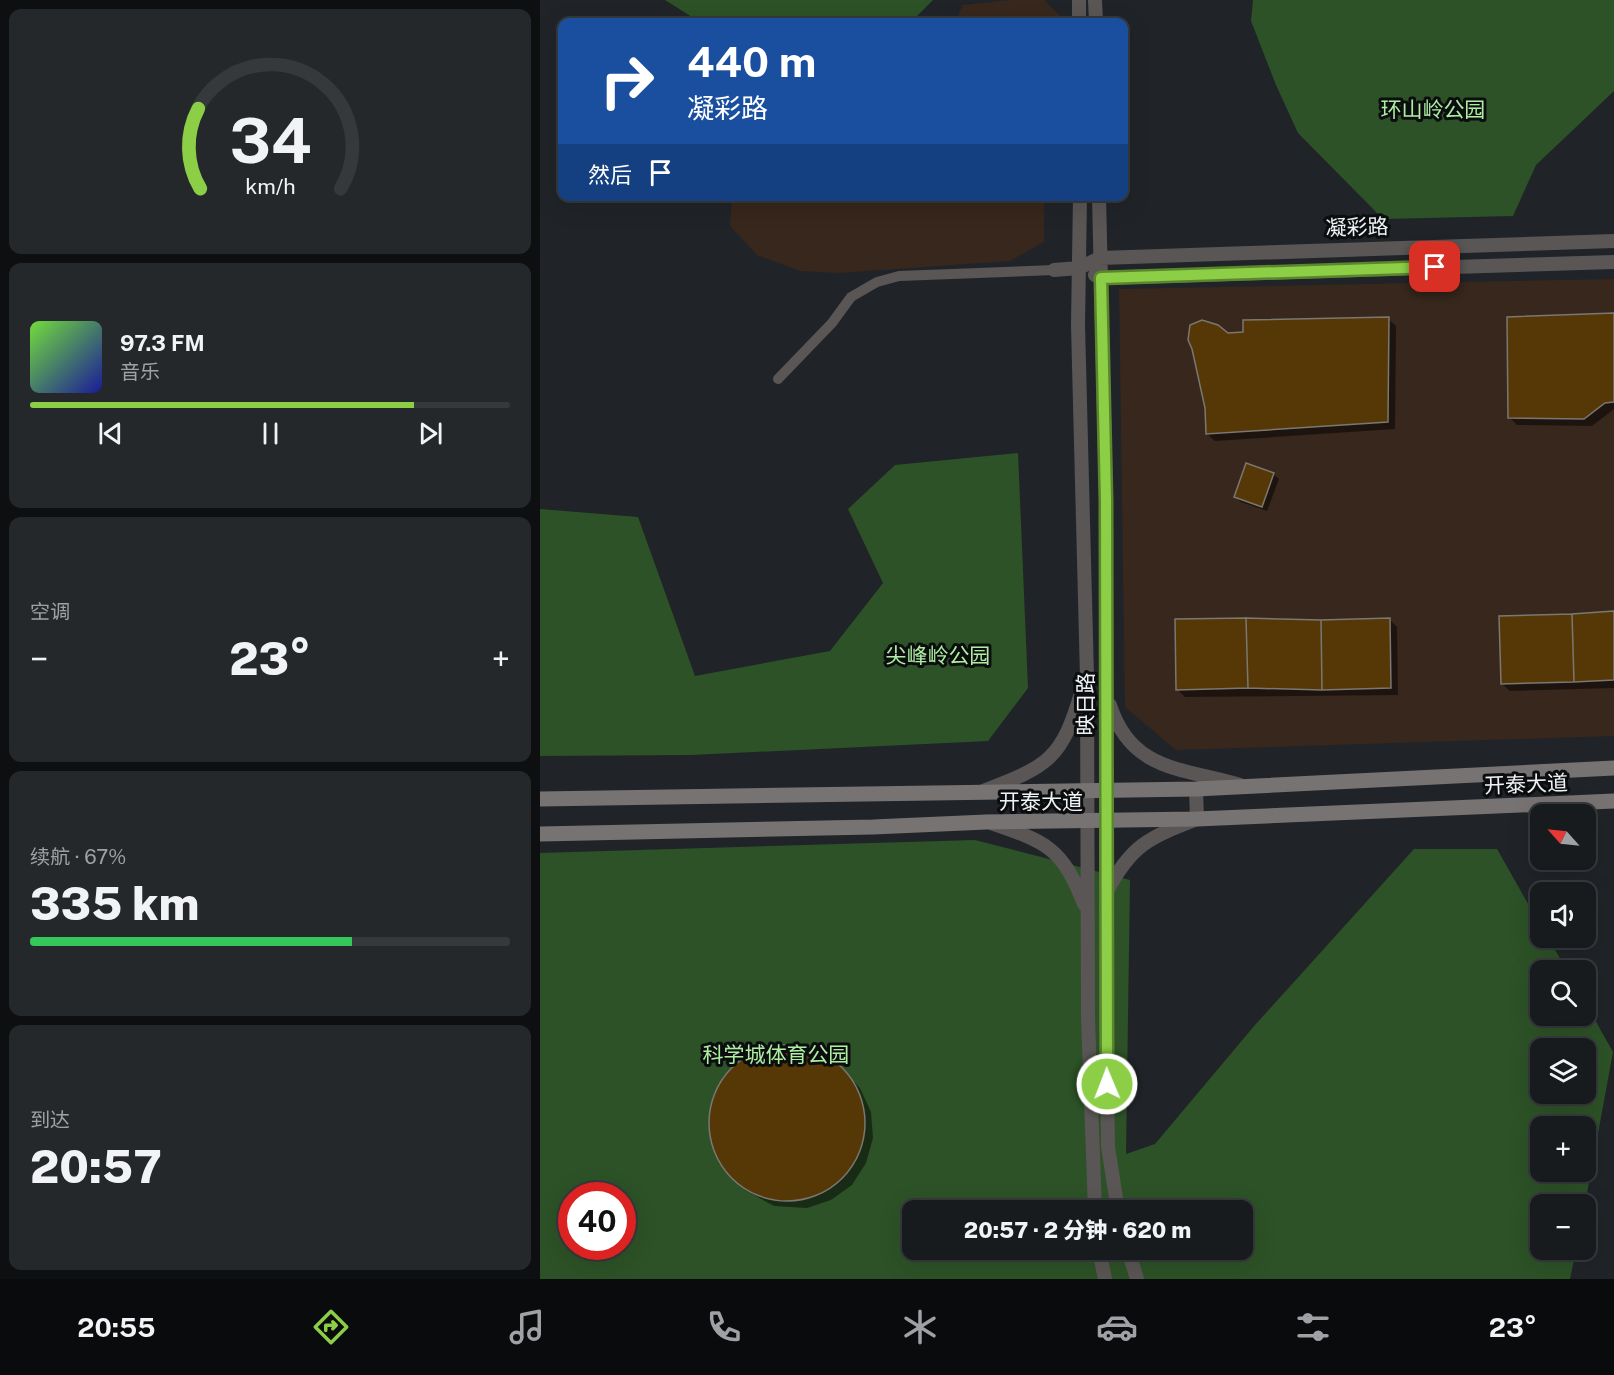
<!DOCTYPE html>
<html lang="zh">
<meta charset="utf-8">
<style>
:root{--surface:#181b1e;--page:#25282b;--text:#f1f3f6;--muted:#9fa1a4;--line:#36393c;--accent:#8cce45}
body{margin:0;font-family:"Public Sans","Noto Sans SC",sans-serif;background:var(--page);color:var(--text);height:100vh;display:flex;flex-direction:column;font-size:22px;white-space:nowrap}
*{box-sizing:border-box;margin:0}
p{font-size:20px;color:var(--muted)}
.icon{flex:none;width:33px;height:33px;fill:none;stroke:currentColor;stroke-width:2;stroke-linecap:round;stroke-linejoin:round}
.map{position:relative;flex:1;overflow:hidden}
.panel{display:flex;flex-direction:column;gap:9px;padding:9px;background:#0d0f10;width:540px}
.panel>*{flex:none}
.guide{position:absolute;left:18px;top:18px;width:570px;height:183px;border-radius:12px;box-shadow:0 6px 24px #0002,0 0 0 2px var(--line);background:#1a4fa0;color:#fff;overflow:hidden}
.needle{width:39px;rotate:297deg}
.tools{position:absolute;left:990px;top:804px;display:grid;gap:12px}
.tools a{display:grid;place-items:center;width:66px;height:66px;border-radius:12px;background:var(--surface);box-shadow:0 6px 24px #0002,0 0 0 2px var(--line);font-size:30px}
.speed{position:absolute;left:18px;top:1182px;display:flex;gap:12px;font-size:30px;font-weight:700;text-align:center}
.speed>*{display:grid;place-content:center;width:78px;height:78px;border-radius:50%;background:var(--surface);box-shadow:0 6px 24px #0002,0 0 0 2px var(--line);line-height:1}
.speed .limit{border:9px solid #d22;background:#fff;color:#111}
.pin{position:absolute;display:grid;place-items:center;width:51px;height:51px;color:#fff;margin:-26px;border-radius:12px;box-shadow:0 3px 9px #0006}
.me{position:absolute;width:66px;margin:-33px;rotate:359deg;stroke-linejoin:round;filter:drop-shadow(0 0 4px #0008)}
.turn{display:flex;align-items:center;gap:21px;height:126px;padding:0 30px;font-size:27px}
.turn .icon{width:78px;height:78px;stroke-width:2.5}
.turn b{display:block;font-size:42px;line-height:51px}
.then{display:flex;align-items:center;height:57px;padding:0 30px;background:#0003;gap:12px;font-size:22px}
.big{font-size:45px;font-weight:800;line-height:1.1}
.panel .tile{flex:1;display:flex;flex-direction:column;justify-content:center;gap:9px;min-width:0;padding:0 21px;border-radius:12px;background:var(--page)}
.panel .dial{align-items:center;gap:0}
.dial svg{height:156px;overflow:visible;fill:none;stroke:var(--line);stroke-width:7;stroke-linecap:round;text-anchor:middle}
.dial text{fill:var(--text);stroke:none}
.song{display:flex;align-items:center;gap:18px}
.cover{width:72px;height:72px;border-radius:9px;background:linear-gradient(135deg,hsl(100 70% 55%),hsl(240 70% 35%))}
.played{height:6px;border-radius:3px;background:linear-gradient(90deg,var(--accent) 80%,var(--line) 80%)}
.keys{display:flex;justify-content:space-around;direction:ltr}
.heat{display:flex;justify-content:space-between;align-items:center;font-size:33px;direction:ltr}
.charge{height:9px;border-radius:4px;background:linear-gradient(90deg,#34c759 67%,var(--line) 0)}
.trip{position:absolute;left:362px;top:1200px;width:351px;height:60px;border-radius:12px;background:var(--surface);box-shadow:0 6px 24px #0002,0 0 0 2px var(--line);font-weight:800;line-height:60px;text-align:center}
.tab-bar{display:flex;height:96px;justify-content:space-around;align-items:center;background:#0a0b0c;color:var(--muted)}
.tab-bar .icon{width:42px;height:42px}
.tab-bar .active{color:var(--accent)}
.tab-bar b{font-size:27px;color:var(--text)}
main{display:flex;flex:1;min-height:0}
.map>svg:first-child{display:block}
.commercial{fill:#37271d}
.green{fill:#2d5227;fill-rule:evenodd}
.shadow{fill:#0007}
.building{fill:#553806;stroke:#7b7772;stroke-width:1.5}
.lines{fill:none;stroke-linecap:round;stroke-linejoin:round}
.minor{stroke:#5a5656;stroke-width:10}
.tertiary{stroke:#5a5656;stroke-width:14}
.secondary{stroke:#787373;stroke-width:15}
.route-casing{stroke:#5b862d;stroke-width:15}
.route{stroke:#8cce45;stroke-width:10}
.labels{text-anchor:middle;dominant-baseline:central;stroke-width:6;stroke-linejoin:round;paint-order:stroke}
.park-label{font-size:21px;fill:#adeea1;stroke:#0b0d0f}
.street-label{font-size:21px;fill:#eff2f5;stroke:#0b0d0f}
</style>
<main>
<section class="panel">
<div class="tile dial"><svg viewBox="0 0 100 80">
<path d="M14 69A42 42 0 1 1 86 69"/>
<path d="M14 69A42 42 0 0 1 13 28" stroke="#8cce45"/>
<text x="50" y="56" font-size="32" font-weight="700">34</text>
<text x="50" y="72" font-size="11">km/h</text>
</svg></div>
<div class="tile">
<div class="song"><i class="cover"></i><div><b>97.3 FM</b><p>音乐</p></div></div>
<div class="played"></div>
<div class="keys"><svg class="icon" aria-label="previous" viewBox="0 0 24 24"><path d="M18 5L8 12l10 7zM5 5v14"/></svg><svg class="icon" aria-label="pause" viewBox="0 0 24 24"><path d="M8 5v14M16 5v14"/></svg><svg class="icon" aria-label="next" viewBox="0 0 24 24"><path d="M6 5l10 7-10 7zM19 5v14"/></svg></div>
</div>
<div class="tile"><p>空调</p>
<div class="heat"><a>−</a><b class="big">23°</b><a>+</a></div>
</div>
<div class="tile"><p>续航 · 67%</p><b class="big">335 km</b><div class="charge"></div></div>
<div class="tile"><p>到达</p><b class="big">20:57</b></div>
</section>
<div class="map">
<svg width="1074" height="1279" viewBox="0 0 1074 1279">
<rect width="100%" height="100%" fill="#202428"/>
<path class="commercial" d="M469 0H504L520 16 519 22H415L423 5Z
M192 197H504V242L470 261 299 273 260 271 217 255 190 226Z
M1074 279V736L636 750 585 707 579 289Z"/>
<path class="green" d="M125 0H393L371 22H160Z
M713 0H1074V91L996 165 973 216 843 219 758 133 736 85 711 21Z
M478 453 488 688 448 741 151 755 0 756V509L98 517 155 676 290 651 343 583 308 509 355 465Z
M435 840 590 880 586 1154 615 1144 715 1025 874 849H957L1000 925V938H1008L1027 970H1000V1016H1046V1004L1073 1052 1045 1204H1000V1250H1036L1030 1279H0V853ZM1000 1048H1046V1094H1000ZM1000 1126H1046V1172H1000ZM32 1196H82V1246H32ZM372 1210H702V1250H372Z"/>
<path class="shadow" d="M1074 314V409L1052 426 977 425 970 418Z
M848 319 856 326 855 429 675 441 667 434 687 335Z
M733 474 739 479 727 511 701 502 695 497Z
M1074 614V688L970 691 962 684Z
M850 620 857 627 858 695 645 697 637 689Z
M245 1046 271 1049 294 1061 320 1088 331 1112 333 1138 326 1163 312 1185 291 1200 267 1208 234 1206 205 1190 186 1170 172 1140 170 1123 178 1091 197 1065 220 1051Z"/>
<path class="building" d="M1074 313V402L1065 403 1044 419 968 418 967 317Z
M849 317 848 422 666 434 665 408 652 349 648 340 650 325 662 320 678 325 688 333 703 332V320Z
M706 463 734 473 722 507 694 497Z
M1074 611V680L1034 682 1032 614Z
M1032 614 1034 682 961 684 959 616Z
M706 618 708 688 636 690 635 619Z
M706 618 781 620 782 690 708 688Z
M850 618 851 688 782 690 781 620Z
M169 1123a78 78 0 1 1 156 0a78 78 0 1 1-156 0Z"/>
<g class="lines">
<path class="minor" d="M238 379 292 323 311 297 337 282 359 276 514 270"/>
<path class="tertiary" d="M539 0V22
M555 0 556 22
M540 196 538 325 547 677 548 1018 555 1210
M559 196 566 500V1015L568 1147 578 1210
M514 270 539 268 560 258 1074 241
M555 275 561 278 1074 262
M570 705C591 771 642 768 700 785
M443 791C509 766 522 759 542 690
M451 823C506 842 522 847 544 904
M566 893C591 845 608 838 657 819L656 789
M559 1250 565 1279
M588 1250 597 1279"/>
<path class="secondary" d="M0 799 656 789 1074 768
M0 834 333 827 446 822 657 819 1074 801"/>
</g>
<g class="lines">
<defs>
<path id="route" d="M567 1084 566 500 561 278 895 267"/>
</defs>
<use href="#route" class="route-casing"/>
<use href="#route" class="route"/>
</g>
<g class="labels">
<g class="park-label">
<text x="893" y="109">环山岭公园</text>
<text x="398" y="655">尖峰岭公园</text>
<text x="236" y="1054">科学城体育公园</text>
</g>
<g class="street-label">
<text transform="translate(817 227) rotate(-2)">凝彩路</text>
<text transform="translate(545 704) rotate(-90)">映日路</text>
<text transform="translate(986 784) rotate(-2)">开泰大道</text>
<text x="501" y="801">开泰大道</text>
</g>
</g>
</svg>
<div class="tools">
<a><svg class="needle" viewBox="-14 -14 28 28"><path d="M0-13l5 13h-10z" fill="#e53935"/><path d="M0 13l5-13h-10z" fill="#9fa1a4"/></svg></a>
<a><svg class="icon" aria-label="sound" viewBox="0 0 24 24"><path d="M4 9h4l5-4v14l-5-4H4zM17 9q2 3 0 6"/></svg></a>
<a><svg class="icon" aria-label="search" viewBox="0 0 24 24"><circle cx="10" cy="10" r="6"/><path d="M15 15l6 6"/></svg></a>
<a><svg class="icon" aria-label="layers" viewBox="0 0 24 24"><path d="M12 4l9 5-9 5-9-5zM3 14l9 5 9-5"/></svg></a>
<a>+</a>
<a>−</a>
</div>
<div class="speed"><div class="limit">40</div></div>
<div class="pin" style="left:895px;top:267px;background:#d93025"><svg class="icon" aria-label="arrive" viewBox="0 0 24 24"><path d="M6 21V4h12l-3 4 3 4H6"/></svg></div>
<svg class="me" style="left:567px;top:1084px" viewBox="-20 -20 40 40"><circle r="17" fill="#8cce45" stroke="#fff" stroke-width="3"/><path d="M0-11L8 9 0 5-8 9z" fill="#fff"/></svg>
<div class="trip">20:57 · 2 分钟 · 620 m</div>
<div class="guide">
<div class="turn"><svg class="icon" aria-label="right" viewBox="0 0 24 24"><path d="M7 20v-9h11M14 6l5 5-5 5"/></svg><div><b>440 m</b>凝彩路</div></div>
<div class="then">然后<svg class="icon" aria-label="arrive" viewBox="0 0 24 24"><path d="M6 21V4h12l-3 4 3 4H6"/></svg></div>
</div>
</div>
</main>
<nav class="tab-bar">
<b>20:55</b>
<svg class="icon active" aria-label="directions" viewBox="0 0 24 24"><path d="M12 3l9 9-9 9-9-9zM9 14v-3h6M13 9l2 2-2 2"/></svg>
<svg class="icon" aria-label="music" viewBox="0 0 24 24"><path d="M9 18V5l10-2v13"/><circle cx="6" cy="18" r="3"/><circle cx="16" cy="16" r="3"/></svg>
<svg class="icon" aria-label="phone" viewBox="0 0 24 24"><path d="M5 4h4l2 5-3 2q2 4 5 5l2-3 5 2v4C11 20 4 13 5 4z"/></svg>
<svg class="icon" aria-label="climate" viewBox="0 0 24 24"><path d="M12 3v18M4 7l16 10M4 17L20 7"/></svg>
<svg class="icon" aria-label="car" viewBox="0 0 24 24"><path d="M5 17H2v-5l4-1 3-4h7l3 4 3 1v5h-3M9 17h6M6 11h13"/><circle cx="7" cy="17" r="2"/><circle cx="17" cy="17" r="2"/></svg>
<svg class="icon" aria-label="filters" viewBox="0 0 24 24"><path d="M4 7h16M4 17h16"/><circle cx="9" cy="7" r="2"/><circle cx="15" cy="17" r="2"/></svg>
<b>23°</b>
</nav>
